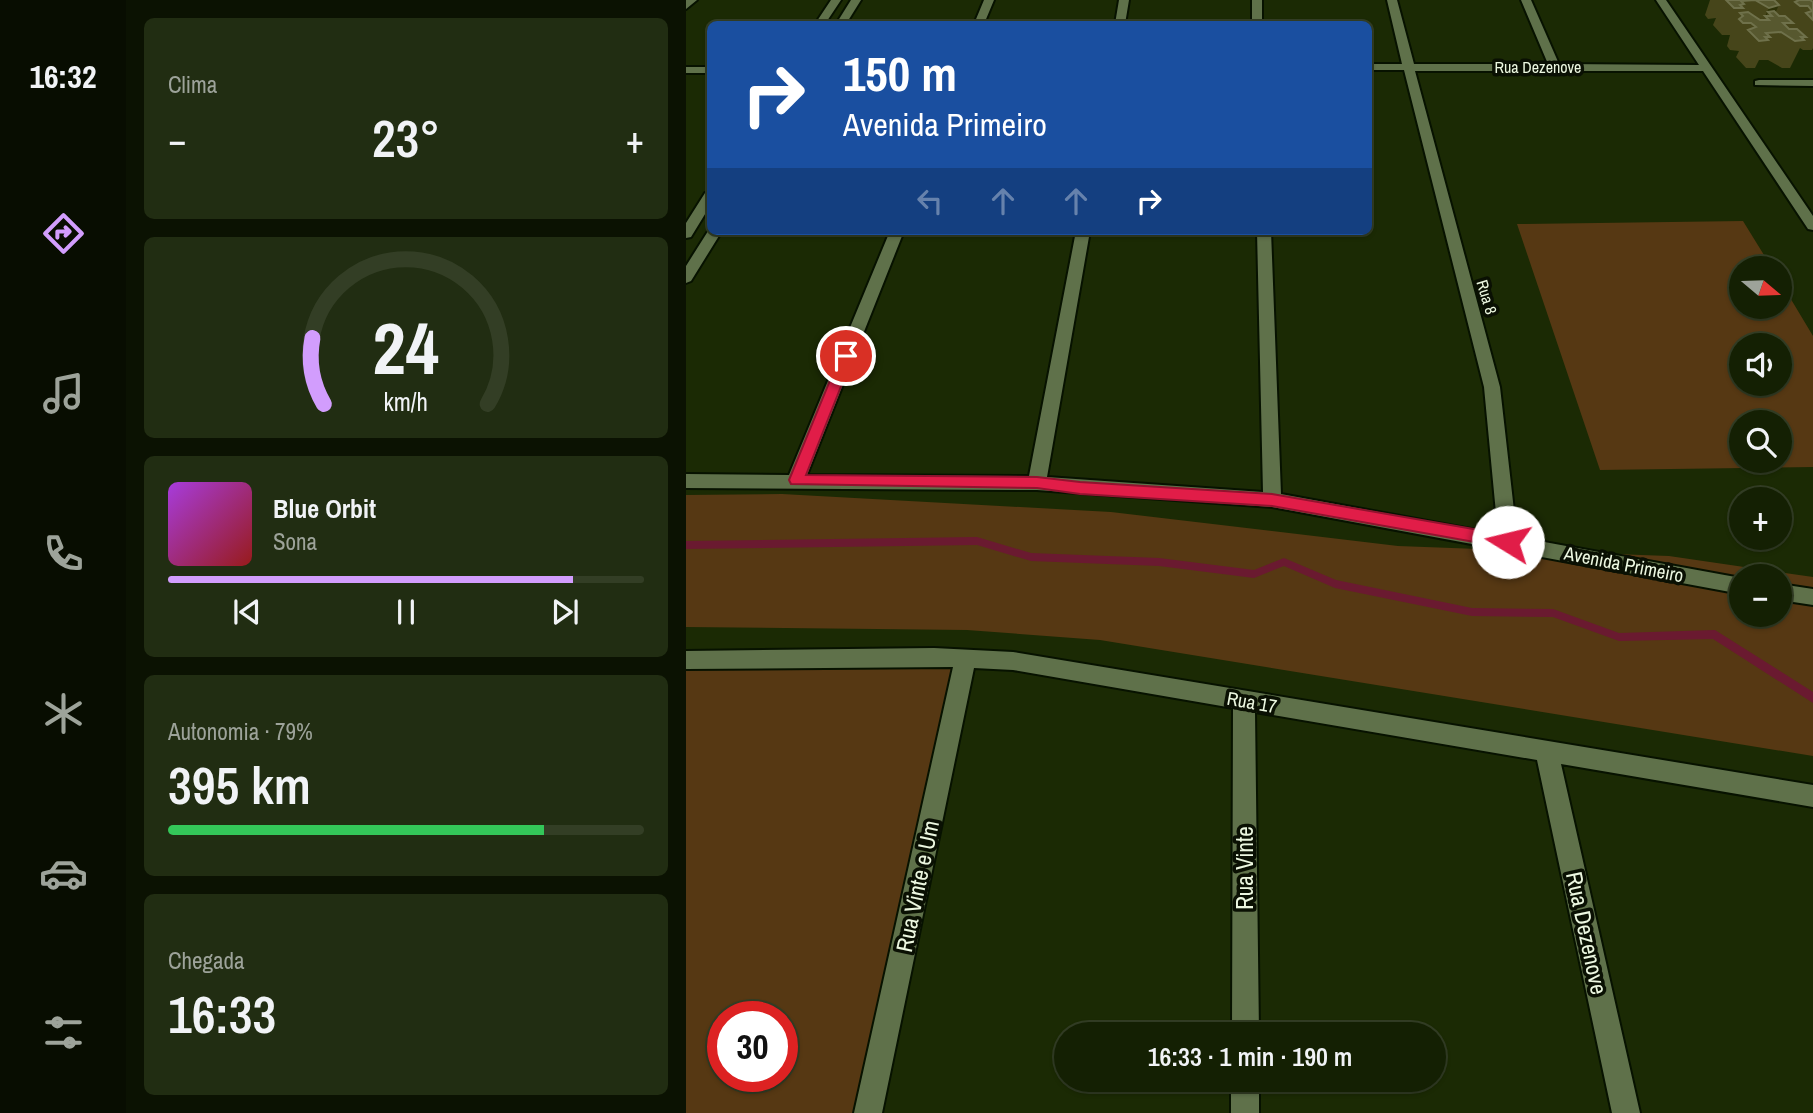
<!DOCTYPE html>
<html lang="pt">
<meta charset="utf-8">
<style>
:root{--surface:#142003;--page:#212d12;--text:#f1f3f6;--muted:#9da39a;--line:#333e25;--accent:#d29dfd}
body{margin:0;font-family:"Archivo Narrow",sans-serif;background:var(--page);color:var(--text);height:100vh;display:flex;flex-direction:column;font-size:26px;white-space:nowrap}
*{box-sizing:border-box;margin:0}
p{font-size:23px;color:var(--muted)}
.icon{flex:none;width:38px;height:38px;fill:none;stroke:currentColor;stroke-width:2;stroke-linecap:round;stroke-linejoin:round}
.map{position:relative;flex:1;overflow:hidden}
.drawer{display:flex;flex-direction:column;gap:18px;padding:18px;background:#0b1202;width:560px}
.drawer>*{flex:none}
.guide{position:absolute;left:21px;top:21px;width:665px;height:214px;border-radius:10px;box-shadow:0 2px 5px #0004,0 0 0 2px var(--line);background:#1a4fa0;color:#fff;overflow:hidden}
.needle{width:46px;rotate:109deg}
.buttons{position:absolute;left:1043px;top:256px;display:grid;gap:14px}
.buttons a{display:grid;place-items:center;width:63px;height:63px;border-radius:50%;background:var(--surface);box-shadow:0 2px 5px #0004,0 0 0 2px var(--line);font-size:35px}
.speed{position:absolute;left:21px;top:1001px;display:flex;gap:14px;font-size:35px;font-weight:700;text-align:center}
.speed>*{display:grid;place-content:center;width:91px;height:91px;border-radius:50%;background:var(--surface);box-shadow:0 2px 5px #0004,0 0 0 2px var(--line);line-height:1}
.speed .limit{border:10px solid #d22;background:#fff;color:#111}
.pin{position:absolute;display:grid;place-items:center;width:60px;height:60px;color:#fff;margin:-30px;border:4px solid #fff;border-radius:50%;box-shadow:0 2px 7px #0007}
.me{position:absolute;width:77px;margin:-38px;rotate:279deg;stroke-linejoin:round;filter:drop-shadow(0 0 5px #0008)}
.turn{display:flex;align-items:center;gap:24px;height:147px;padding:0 21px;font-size:32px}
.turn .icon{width:91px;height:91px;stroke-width:2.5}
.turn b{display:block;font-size:49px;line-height:60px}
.lanes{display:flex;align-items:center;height:66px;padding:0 21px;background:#0003;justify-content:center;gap:35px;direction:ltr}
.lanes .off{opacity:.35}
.big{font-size:52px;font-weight:600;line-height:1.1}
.drawer .card{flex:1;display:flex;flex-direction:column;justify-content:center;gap:10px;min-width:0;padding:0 24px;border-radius:10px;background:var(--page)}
.drawer .dial{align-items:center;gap:0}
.dial svg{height:182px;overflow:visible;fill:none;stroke:var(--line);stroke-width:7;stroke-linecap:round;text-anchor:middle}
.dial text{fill:var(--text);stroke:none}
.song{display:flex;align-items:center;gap:21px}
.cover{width:84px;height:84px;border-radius:10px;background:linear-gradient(135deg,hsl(280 70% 55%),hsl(0 70% 35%))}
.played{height:7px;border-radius:4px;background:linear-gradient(90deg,var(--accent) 85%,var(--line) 85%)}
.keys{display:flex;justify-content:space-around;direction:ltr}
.heat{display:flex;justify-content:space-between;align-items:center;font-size:38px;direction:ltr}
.charge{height:10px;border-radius:5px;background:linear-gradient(90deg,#34c759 79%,var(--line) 0)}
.trip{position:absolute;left:368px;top:1022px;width:392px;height:70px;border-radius:35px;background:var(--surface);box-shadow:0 2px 5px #0004,0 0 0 2px var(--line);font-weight:600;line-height:70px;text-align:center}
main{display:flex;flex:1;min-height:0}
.tabs{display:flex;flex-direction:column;width:126px;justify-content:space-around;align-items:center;background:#080d01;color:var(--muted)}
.tabs .icon{width:49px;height:49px}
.tabs .active{color:var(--accent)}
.tabs b{font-size:32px;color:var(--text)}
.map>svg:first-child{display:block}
.green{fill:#563813;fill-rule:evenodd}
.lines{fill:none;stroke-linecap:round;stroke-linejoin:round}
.stream{fill:#6a1a30;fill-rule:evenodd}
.minor-casing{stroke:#071200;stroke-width:4}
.minor{fill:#5f714a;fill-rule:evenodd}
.wall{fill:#46451a}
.shaded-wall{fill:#2d3208}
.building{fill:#57582f;stroke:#6f714b;stroke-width:2}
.route{fill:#e11d48;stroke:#92132f;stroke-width:2}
.labels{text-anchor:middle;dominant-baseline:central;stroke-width:7;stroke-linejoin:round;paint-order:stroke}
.far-street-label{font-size:16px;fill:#ecf7e0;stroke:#0a1003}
.street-label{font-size:19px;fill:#ecf7e0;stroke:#0a1003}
.near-street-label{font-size:23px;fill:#ecf7e0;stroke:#0a1003}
</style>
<main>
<nav class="tabs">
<b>16:32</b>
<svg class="icon active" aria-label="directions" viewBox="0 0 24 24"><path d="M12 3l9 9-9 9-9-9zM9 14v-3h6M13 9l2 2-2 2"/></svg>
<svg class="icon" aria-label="music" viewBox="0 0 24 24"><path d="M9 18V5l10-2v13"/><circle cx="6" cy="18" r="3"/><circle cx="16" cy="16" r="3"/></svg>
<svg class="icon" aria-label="phone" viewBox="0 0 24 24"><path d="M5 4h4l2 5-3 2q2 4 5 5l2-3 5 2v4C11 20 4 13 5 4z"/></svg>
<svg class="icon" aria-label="climate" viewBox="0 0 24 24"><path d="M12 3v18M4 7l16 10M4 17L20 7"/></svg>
<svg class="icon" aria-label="car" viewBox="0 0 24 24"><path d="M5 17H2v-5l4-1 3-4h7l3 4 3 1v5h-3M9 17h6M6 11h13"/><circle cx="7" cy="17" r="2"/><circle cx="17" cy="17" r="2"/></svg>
<svg class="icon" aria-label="filters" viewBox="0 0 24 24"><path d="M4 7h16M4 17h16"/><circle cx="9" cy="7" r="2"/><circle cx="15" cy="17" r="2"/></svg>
</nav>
<section class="drawer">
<div class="card"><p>Clima</p>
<div class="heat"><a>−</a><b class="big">23°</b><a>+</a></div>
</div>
<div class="card dial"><svg viewBox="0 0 100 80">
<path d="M14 69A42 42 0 1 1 86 69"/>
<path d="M14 69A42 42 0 0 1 9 40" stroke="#d29dfd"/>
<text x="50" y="56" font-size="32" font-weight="700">24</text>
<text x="50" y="72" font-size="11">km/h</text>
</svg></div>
<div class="card">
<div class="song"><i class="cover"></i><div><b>Blue Orbit</b><p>Sona</p></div></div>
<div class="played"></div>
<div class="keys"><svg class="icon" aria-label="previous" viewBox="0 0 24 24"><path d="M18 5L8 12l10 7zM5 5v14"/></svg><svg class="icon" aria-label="pause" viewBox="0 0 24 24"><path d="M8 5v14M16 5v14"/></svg><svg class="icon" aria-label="next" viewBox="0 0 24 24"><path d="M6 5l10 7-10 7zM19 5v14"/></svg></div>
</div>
<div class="card"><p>Autonomia · 79%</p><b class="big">395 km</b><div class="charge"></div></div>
<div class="card"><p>Chegada</p><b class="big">16:33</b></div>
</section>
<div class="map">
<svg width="1127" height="1113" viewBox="0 0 1127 1113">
<rect width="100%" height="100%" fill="#1b2a04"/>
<path class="green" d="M1057 221 1086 268H1055V306H1094V281L1127 336V467L914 470 831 224ZM1055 345H1094V383H1055ZM1055 422H1094V460H1055Z
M96 494 425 512 712 546 983 556 1127 577V756L414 640 281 630 0 627V495ZM1055 576H1094V614H1055Z
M280 658 182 1113H0V660ZM37 1017H96V1076H37Z"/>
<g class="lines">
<path class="stream" d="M291 537 345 553 473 558 568 570 598 558 650 580 786 608 867 609 933 633 1029 630 1127 692V703L1027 639 933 641 867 617 786 616 649 588 598 566 568 578 473 566 345 561 291 545 0 549V541Z"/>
<defs>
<path id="minor" d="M0 0H11L0 9Z
M145 0H155L139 24H129Z
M165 0H175L160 24H150Z
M298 0H308L298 24H288Z
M433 0H443L439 24H429Z
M566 0H576V24H566Z
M701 0H711L728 64H862L835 0H845L873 64 1013 65 970 0H980L1127 216V230L1122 229 1017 71H729L814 387 831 537 1055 578V594L586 507 351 490 0 488V474L103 475 204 231H218L121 475 343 476 390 231H404L361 477 577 492 571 231H585L595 494 812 534 798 387 718 70H682V64H716Z
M0 67H24V73H0Z
M1073 80H1127V86L1069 85V81Z
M24 192V206L5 237 0 238V223L19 193Z
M24 228V231H36L5 281 0 283V266Z
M1094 584 1127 589V605L1094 600Z
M248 648 327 652 1127 785V807L875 764 954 1113H926L851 760 569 712 573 1034H546L547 708 327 670 288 668 196 1113H168L267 667 0 669V651Z
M545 1080H573V1113H545Z"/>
</defs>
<use href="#minor" class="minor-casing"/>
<use href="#minor" class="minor"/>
</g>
<path class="wall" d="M1024 0H1127V48L1126 50H1117L1114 48 1104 68H1096L1082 60H1073L1069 68H1060L1050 57 1053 51 1044 50 1041 46 1044 35H1036L1027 25 1030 18 1022 19 1019 15Z"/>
<path class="shaded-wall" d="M1093 5 1080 32 1086 16 1082 12 1080 17 1079 16 1070 35 1083 8Z"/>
<path class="building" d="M1040 0H1088L1093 5 1083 8 1069 0 1055 1 1058 4 1054 5 1057 8H1048Z
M1113 0H1124L1127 2V20L1120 13 1126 11 1122 6H1114L1109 2Z
M1088 11 1093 16H1099L1107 23H1097L1103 29H1111L1120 37H1115L1118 40 1109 41 1095 32 1080 33 1084 37H1079L1082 40 1073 41 1062 30 1070 27 1065 23H1057L1053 19 1057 16 1054 13 1062 12 1074 20H1083L1079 16H1086L1082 12Z"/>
<path class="route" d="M160 351 167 356 120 475 351 477 394 482 586 494 822 535 830 542 822 548 586 506 394 494 351 488 105 484 103 480 154 356Z"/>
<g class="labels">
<g class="far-street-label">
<text x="852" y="67">Rua Dezenove</text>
<text transform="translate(801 297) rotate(73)">Rua 8</text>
</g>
<g class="street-label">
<text transform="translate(938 564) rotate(11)">Avenida Primeiro</text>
<text transform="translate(566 702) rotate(10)">Rua 17</text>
</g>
<g class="near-street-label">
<text transform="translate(558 868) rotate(-90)">Rua Vinte</text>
<text transform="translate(231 886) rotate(-78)">Rua Vinte e Um</text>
<text transform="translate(901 933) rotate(78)">Rua Dezenove</text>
</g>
</g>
</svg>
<div class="buttons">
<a><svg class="needle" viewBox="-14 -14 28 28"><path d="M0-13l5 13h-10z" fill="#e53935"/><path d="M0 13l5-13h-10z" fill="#9da39a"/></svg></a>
<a><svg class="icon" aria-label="sound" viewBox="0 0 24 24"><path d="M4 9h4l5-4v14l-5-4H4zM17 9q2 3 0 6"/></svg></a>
<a><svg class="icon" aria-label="search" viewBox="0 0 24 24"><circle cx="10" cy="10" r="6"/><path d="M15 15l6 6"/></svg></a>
<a>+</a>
<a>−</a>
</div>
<div class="speed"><div class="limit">30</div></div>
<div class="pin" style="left:160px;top:356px;background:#d93025"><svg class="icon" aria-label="arrive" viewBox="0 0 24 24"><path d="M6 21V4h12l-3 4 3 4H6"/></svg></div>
<svg class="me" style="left:822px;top:542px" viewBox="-20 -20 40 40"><circle r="19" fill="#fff"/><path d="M0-13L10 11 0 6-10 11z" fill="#e11d48"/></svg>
<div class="trip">16:33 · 1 min · 190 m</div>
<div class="guide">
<div class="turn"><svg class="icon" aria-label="right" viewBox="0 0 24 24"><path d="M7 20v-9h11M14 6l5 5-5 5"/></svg><div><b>150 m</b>Avenida Primeiro</div></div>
<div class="lanes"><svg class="icon off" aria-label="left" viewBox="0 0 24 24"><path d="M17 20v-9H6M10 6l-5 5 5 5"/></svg><svg class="icon off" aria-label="ahead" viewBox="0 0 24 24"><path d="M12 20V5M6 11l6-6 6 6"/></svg><svg class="icon off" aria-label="ahead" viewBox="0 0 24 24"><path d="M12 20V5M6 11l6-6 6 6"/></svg><svg class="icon" aria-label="right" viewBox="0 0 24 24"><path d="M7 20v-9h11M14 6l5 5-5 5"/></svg></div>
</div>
</div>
</main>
